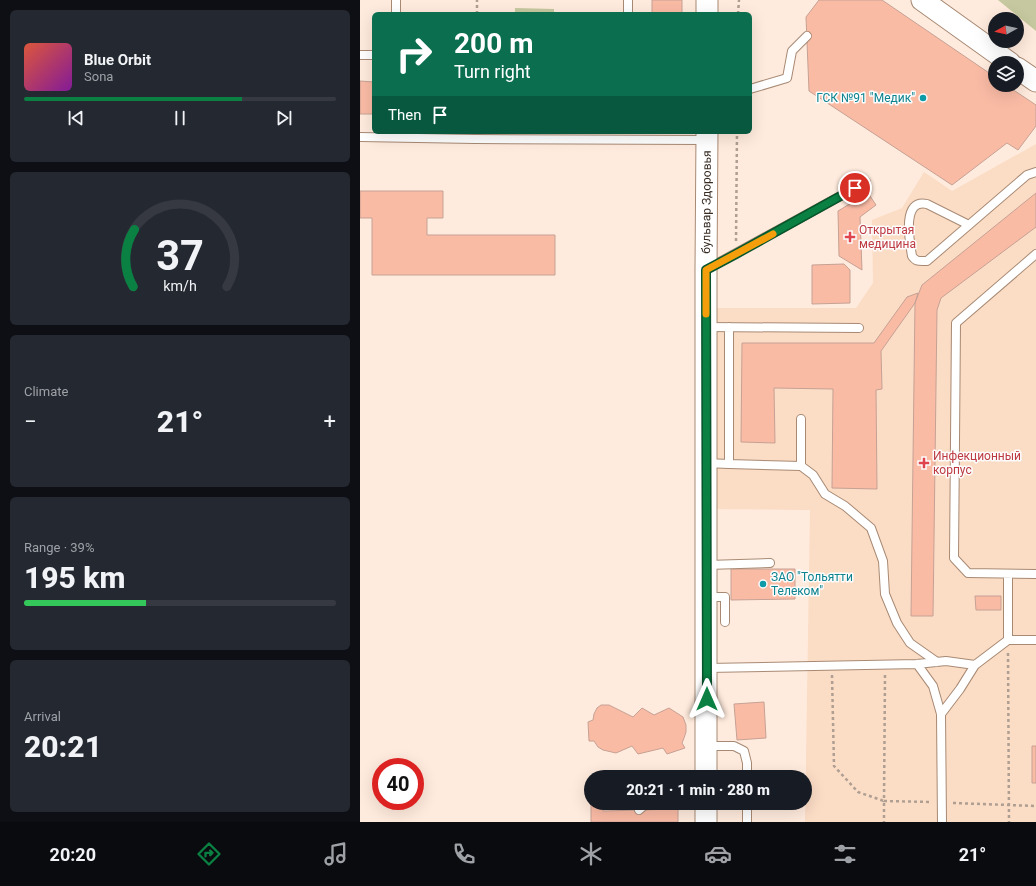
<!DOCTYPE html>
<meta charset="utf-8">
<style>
:root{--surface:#171b24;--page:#242831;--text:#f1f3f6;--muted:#9ea1a6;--line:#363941;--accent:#0b8043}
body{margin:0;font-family:Roboto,sans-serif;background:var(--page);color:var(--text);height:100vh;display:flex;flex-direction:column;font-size:15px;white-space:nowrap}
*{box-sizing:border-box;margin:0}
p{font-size:13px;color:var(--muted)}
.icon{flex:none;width:22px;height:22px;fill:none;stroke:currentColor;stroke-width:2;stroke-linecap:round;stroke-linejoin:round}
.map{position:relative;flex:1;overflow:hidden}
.panel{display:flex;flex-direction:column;gap:10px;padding:10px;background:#0d0f14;width:360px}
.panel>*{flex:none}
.hud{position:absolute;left:12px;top:12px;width:380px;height:122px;border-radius:6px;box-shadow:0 4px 16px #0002;background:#0b6e4f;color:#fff;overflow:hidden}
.needle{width:26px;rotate:262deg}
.tools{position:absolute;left:628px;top:12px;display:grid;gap:8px}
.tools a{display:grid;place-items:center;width:36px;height:36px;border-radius:50%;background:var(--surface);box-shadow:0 4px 16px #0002;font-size:20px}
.speed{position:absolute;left:12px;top:758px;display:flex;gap:8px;font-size:20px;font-weight:700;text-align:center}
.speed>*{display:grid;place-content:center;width:52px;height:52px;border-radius:50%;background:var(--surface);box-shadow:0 4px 16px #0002;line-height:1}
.speed .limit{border:6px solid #d22;background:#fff;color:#111}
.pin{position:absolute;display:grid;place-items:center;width:34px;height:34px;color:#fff;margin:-17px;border:2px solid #fff;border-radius:50%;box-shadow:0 1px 4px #0007}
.me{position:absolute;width:44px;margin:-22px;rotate:0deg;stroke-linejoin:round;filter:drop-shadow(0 0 3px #0008)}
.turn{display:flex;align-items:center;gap:14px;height:84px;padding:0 16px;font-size:18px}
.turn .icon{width:52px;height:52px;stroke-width:2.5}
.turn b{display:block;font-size:28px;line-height:34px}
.then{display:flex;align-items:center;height:38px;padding:0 16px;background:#0003;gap:8px;font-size:15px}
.big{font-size:30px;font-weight:800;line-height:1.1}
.panel .widget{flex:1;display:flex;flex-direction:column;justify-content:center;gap:6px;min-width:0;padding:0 14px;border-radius:6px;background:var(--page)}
.panel .dial{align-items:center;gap:0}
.dial svg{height:104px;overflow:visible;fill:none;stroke:var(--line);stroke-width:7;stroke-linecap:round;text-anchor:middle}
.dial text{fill:var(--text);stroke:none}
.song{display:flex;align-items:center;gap:12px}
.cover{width:48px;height:48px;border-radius:6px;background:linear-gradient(135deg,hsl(10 70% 55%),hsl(290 70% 35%))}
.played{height:4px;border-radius:2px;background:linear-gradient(90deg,var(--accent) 70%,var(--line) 70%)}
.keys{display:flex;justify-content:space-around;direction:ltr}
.heat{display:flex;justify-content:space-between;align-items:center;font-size:22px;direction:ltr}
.charge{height:6px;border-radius:3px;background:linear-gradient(90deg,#34c759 39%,var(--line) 0)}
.trip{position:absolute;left:224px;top:770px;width:228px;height:40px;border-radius:20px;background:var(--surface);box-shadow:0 4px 16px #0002;font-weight:800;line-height:40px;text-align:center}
.menu{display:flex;height:64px;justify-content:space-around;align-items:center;background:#090b0e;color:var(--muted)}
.menu .icon{width:28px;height:28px}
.menu .active{color:var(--accent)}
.menu b{font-size:18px;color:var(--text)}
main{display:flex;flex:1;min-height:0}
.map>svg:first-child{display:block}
.built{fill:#fbdcc5}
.green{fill:#c6c99f}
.building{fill:#fabba5;stroke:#c6a194}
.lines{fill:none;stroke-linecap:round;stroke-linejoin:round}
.service-casing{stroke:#a88a74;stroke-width:10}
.tertiary-casing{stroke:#a88a74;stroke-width:23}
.path{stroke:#af9e92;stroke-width:2.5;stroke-dasharray:3 3;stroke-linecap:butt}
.service{stroke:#fff;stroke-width:8}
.tertiary{stroke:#fff;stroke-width:21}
.route-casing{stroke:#07532c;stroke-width:10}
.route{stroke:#0b8043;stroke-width:7}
.slow{stroke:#f59e0b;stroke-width:7}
.culture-dot{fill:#0f9aa8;stroke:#fcfcfc;stroke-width:1.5}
.health-dot{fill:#e0444e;stroke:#fcfcfc;stroke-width:1.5}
.labels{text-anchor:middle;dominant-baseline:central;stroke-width:3;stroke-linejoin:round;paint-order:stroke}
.culture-label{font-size:12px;fill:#0d838f;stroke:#fcfcfc;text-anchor:end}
.street-label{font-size:12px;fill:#362a21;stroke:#fcfcfc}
.health-label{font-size:12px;fill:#be3a42;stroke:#fcfcfc;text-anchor:start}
</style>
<main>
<section class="panel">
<div class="widget">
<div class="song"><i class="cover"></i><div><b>Blue Orbit</b><p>Sona</p></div></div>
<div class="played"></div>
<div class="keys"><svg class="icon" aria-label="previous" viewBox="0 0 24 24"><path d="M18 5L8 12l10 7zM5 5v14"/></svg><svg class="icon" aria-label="pause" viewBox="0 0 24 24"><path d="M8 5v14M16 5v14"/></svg><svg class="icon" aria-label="next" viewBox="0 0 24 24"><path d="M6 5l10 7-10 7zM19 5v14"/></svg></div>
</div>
<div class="widget dial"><svg viewBox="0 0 100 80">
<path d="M14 69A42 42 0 1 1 86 69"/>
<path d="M14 69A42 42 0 0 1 15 25" stroke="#0b8043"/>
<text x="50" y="56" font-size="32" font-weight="700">37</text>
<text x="50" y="72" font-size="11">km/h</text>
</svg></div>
<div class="widget"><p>Climate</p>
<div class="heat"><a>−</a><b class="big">21°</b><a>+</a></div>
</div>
<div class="widget"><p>Range · 39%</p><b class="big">195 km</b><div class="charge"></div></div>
<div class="widget"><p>Arrival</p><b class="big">20:21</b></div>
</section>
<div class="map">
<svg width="676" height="822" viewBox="0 0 676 822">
<rect width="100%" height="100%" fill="#ffebdd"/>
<path class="built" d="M676 144V822H445L450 510 352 509 353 308H496L513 283 512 220 542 208 564 172 592 191Z"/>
<path class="green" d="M638 0H676V31Z
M155 8 194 9V14H155Z"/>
<path class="building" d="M292 0H322V14H292Z
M459 0H522L635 77V85H646L676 105V126L658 150 647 143 592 185 449 91 446 17Z
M0 81 14 82V114H0Z
M0 191H83V218H67V235H195V275H12V218H0Z
M508 193 516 205 500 217 502 270 479 256 478 211Z
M676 193V227L581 298 577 310 573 616H551L555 303 562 285Z
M484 264 490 270V303L452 304V265Z
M558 293 555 303 521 351 522 389 516 390 517 489 472 488 473 389 414 388 415 443 381 442 382 343H514L547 297Z
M371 569H435V599L371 600Z
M615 596H641V610H616Z
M404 702 406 738 377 740 374 704Z
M241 705H249L273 717 282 708 294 715 309 708 323 717 326 725V732L324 738 322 743 325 748 307 754 303 748 278 754 272 746 256 753 243 750 238 747 234 741H229L228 722 233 720 234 714 237 708Z
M672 746H676V783H672Z
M231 804H243V811L318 809V822H231Z"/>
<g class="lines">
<defs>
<path id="service" d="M268 0V14
M36 14V0
M0 55H14
M390 89 427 78 432 51 447 36
M0 137 115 139 347 140
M609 225 567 204C541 198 550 243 552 256 556 262 559 261 567 261L667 175 676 172
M676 254 596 323 594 558 608 573 676 574
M347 269 506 182
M346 327 499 328
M369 327V464L441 466 453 475 465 494 485 506 511 528 523 561 525 594 537 623 550 643 577 662
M441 419V466
M346 463 369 464
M347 565 410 563
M648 574V640
M347 597H365V622
M557 664 573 686 581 714 582 822
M347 668 557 664 586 661 615 665
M581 714 600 689 615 665 648 640H676
M346 746H374L384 751 387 763V777
M387 803V822
M279 810 287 803"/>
<g id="tertiary">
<path d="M347 0V14"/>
<path d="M562 0 650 63"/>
<path d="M657 68 676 81"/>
<path id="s1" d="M346 777V270L347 132"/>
<path d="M346 803V822"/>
</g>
</defs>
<use href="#service" class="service-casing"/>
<use href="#tertiary" class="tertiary-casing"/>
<path class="path" d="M117 14V0
M378 14 379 0
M376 241 377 132
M648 653 649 822
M472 675 474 766 498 792 524 801V822
M525 675 524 801 572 802
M593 803 676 806"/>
<use href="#service" class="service"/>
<use href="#tertiary" class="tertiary"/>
</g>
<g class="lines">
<defs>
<path id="route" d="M347 699 346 270 376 254 495 188"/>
</defs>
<use href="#route" class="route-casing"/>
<use href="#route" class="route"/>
<path class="slow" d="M346 314V270L413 234"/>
</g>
<g class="culture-dot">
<circle cx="563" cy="98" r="4"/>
<circle cx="403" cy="584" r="4"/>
</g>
<g class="health-dot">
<path d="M488 231h4v4h4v4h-4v4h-4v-4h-4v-4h4z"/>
<path d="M562 457h4v4h4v4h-4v4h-4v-4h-4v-4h4z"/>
</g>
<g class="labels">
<g class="culture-label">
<text x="555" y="98">ГСК №91 "Медик"</text>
<text x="411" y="577" text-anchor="start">ЗАО "Тольятти<tspan x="411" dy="14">Телеком"</tspan></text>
</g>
<g class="street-label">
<text stroke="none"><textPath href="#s1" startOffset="575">бульвар Здоровья</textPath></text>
</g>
<g class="health-label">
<text x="499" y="230">Открытая<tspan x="499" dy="14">медицина</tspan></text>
<text x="573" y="456">Инфекционный<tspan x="573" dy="14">корпус</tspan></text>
</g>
</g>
</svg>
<div class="tools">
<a><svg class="needle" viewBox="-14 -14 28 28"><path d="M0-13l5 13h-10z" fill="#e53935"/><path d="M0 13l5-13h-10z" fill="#9ea1a6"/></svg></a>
<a><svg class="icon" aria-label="layers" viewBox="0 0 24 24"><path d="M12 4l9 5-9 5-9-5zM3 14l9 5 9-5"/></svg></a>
</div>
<div class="speed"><div class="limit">40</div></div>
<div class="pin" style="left:495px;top:188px;background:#d93025"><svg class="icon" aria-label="arrive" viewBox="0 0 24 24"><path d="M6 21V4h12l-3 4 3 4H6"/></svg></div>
<svg class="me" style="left:347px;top:699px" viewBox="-20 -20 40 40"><path d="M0-17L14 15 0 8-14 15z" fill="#0b8043" stroke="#fff" stroke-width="4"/></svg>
<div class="trip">20:21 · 1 min · 280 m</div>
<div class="hud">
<div class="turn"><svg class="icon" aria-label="right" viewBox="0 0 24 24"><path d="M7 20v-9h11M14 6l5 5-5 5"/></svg><div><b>200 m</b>Turn right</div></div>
<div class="then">Then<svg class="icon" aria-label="arrive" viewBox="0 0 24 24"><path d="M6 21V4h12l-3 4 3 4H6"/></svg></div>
</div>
</div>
</main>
<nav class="menu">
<b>20:20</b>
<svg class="icon active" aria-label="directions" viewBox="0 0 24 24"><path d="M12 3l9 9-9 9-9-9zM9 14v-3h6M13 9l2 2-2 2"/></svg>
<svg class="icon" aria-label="music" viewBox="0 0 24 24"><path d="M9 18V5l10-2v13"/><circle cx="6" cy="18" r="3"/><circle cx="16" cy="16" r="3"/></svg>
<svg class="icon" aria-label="phone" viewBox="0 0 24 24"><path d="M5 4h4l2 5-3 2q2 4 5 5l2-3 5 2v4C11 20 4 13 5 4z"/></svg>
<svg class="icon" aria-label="climate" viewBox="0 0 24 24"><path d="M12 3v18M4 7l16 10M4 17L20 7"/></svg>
<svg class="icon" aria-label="car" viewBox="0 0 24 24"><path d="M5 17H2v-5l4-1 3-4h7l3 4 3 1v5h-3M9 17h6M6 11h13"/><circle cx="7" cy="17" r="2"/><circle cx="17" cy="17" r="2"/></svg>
<svg class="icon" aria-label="filters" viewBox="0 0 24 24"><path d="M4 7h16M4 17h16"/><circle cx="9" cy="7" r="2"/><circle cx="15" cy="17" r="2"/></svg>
<b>21°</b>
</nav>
